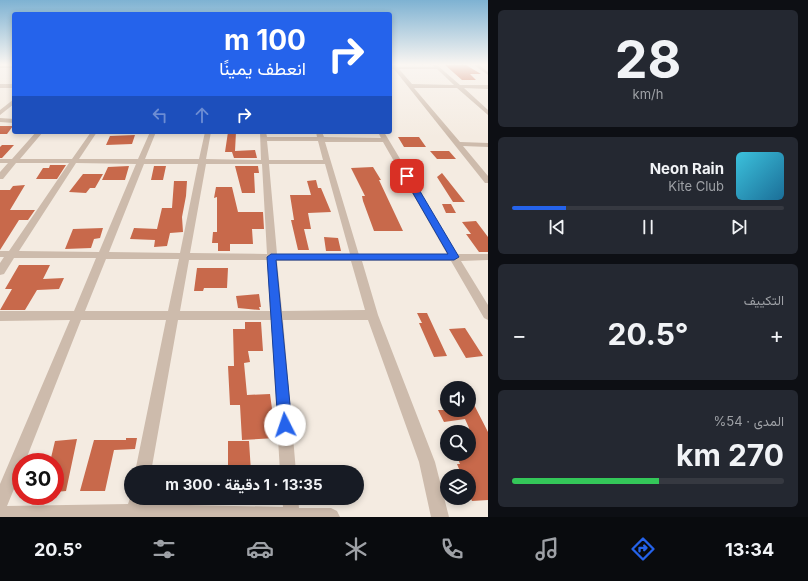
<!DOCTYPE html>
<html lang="ar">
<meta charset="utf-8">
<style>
:root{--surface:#171b24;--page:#242831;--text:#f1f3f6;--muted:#9ea1a6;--line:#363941;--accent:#2563eb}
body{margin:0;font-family:Inter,Vazirmatn,sans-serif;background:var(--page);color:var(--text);direction:rtl;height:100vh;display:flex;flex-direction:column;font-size:15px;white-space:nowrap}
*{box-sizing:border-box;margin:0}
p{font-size:13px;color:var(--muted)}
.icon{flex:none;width:22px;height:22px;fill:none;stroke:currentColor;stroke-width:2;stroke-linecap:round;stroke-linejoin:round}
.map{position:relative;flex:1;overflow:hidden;direction:ltr}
.side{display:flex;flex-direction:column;gap:10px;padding:10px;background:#0d0f14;width:320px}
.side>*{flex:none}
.guide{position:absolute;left:12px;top:12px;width:380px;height:122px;border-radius:4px;box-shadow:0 2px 6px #0003;direction:rtl;background:#2563eb;color:#fff;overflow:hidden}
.buttons{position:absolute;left:440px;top:381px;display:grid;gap:8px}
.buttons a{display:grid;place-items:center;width:36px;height:36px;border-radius:50%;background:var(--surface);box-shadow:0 2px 6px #0003;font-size:20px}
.speed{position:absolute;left:12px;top:453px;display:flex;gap:8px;font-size:20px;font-weight:700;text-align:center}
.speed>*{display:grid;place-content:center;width:52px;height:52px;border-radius:50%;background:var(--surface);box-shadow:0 2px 6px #0003;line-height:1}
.speed .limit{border:6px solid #d22;background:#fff;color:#111}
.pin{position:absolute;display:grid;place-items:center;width:34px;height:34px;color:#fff;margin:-17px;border-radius:8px;box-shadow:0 2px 6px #0006}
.me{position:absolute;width:44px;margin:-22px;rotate:356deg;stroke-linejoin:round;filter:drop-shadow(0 0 3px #0008)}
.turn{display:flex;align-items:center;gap:14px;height:84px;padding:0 20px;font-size:18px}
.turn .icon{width:52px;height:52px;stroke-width:2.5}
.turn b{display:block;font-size:28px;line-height:34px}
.lanes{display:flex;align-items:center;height:38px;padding:0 20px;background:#0003;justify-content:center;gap:20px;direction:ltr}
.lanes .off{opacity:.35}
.big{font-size:30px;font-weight:700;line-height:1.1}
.side .tile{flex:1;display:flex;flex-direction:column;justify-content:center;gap:6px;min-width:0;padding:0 14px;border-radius:6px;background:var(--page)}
.side .dial{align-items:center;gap:0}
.dial b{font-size:52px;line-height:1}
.song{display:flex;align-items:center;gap:12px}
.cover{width:48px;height:48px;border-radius:6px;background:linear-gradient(135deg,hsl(190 70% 55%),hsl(200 70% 35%))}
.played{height:4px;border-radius:2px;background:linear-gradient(90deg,var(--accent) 20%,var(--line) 20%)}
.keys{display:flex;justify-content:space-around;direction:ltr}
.heat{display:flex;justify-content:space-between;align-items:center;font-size:22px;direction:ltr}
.charge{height:6px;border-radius:3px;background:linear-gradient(90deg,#34c759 54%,var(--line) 0)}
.trip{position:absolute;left:124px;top:465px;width:240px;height:40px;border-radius:20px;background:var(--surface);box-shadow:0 2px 6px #0003;font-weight:700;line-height:40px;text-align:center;direction:rtl}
.tab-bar{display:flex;height:64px;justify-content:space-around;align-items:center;background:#090b0e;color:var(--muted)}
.tab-bar .icon{width:28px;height:28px}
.tab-bar .current{color:var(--accent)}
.tab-bar b{font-size:18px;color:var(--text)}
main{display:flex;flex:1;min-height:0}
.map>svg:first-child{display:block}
.building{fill:#c8694b}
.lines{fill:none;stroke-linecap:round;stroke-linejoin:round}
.street{fill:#cdbbac;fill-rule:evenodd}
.route{fill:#2563eb;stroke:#184099}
</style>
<main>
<section class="side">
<div class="tile dial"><b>28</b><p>km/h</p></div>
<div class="tile">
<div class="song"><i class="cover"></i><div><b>Neon Rain</b><p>Kite Club</p></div></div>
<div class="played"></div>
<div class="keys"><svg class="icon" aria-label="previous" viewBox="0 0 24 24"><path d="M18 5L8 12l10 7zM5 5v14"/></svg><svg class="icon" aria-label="pause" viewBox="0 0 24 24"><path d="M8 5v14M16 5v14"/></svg><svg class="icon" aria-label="next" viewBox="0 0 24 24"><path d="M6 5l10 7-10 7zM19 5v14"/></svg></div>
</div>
<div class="tile"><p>التكييف</p>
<div class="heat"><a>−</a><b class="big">20.5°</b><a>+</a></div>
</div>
<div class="tile"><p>المدى · 54%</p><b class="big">270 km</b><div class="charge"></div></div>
</section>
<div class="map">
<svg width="488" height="517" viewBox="0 0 488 517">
<rect width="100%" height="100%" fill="#f4ebe1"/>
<path class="building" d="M445 65H466L481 74H470L476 80H462Z
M0 126H13L7 134H0Z
M228 132H236L235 151 255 150 257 158H234L232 152H225Z
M135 135 132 144 106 145 110 136Z
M398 137H419L426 147H404Z
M2 145H14L2 158H0V147Z
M430 151H449L456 159H437Z
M50 165H66L57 179H36L43 168H49Z
M129 166 125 180H102L108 167Z
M154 166H166L163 180H151Z
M235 166H258L259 173H254L255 193H242Z
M373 167 381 180H379L403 231H374L363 201 362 196H365L351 168Z
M442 173 465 202H453L437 177Z
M83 174H103L95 188H90L86 193 69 192Z
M316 180 318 188H321L331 212 308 213 311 229H304L309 250H298L291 220H294L290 195H311L307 181Z
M174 181H187L186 196 182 217 183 232 170 233 167 246 154 247 155 240 130 239 134 228 157 229 162 208H172Z
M25 185 10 210H35L28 220H19L0 250V190H10L13 186Z
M216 187H232L238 212H263L264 229H252L253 244H230V251H218V243H212L213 232H217V197L214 198Z
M442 204H451L456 213H446Z
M476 221 488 237V252H479L466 234H471L462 222Z
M103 228 100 238 94 239 91 248 65 249 73 229Z
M324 237 338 238 341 251H326Z
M19 265H50L43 279 64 278 59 289 37 290 25 310H0L12 289H5Z
M197 268H228L227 288H204L203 291H194Z
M259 294 261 307H259L260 310 238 308 236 296Z
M417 313H427L447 356 434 357 419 323H422Z
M245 322H261L263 351H248L250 362 244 363 247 395 270 394 276 438 242 440 240 405H230L228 366H234L233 329H245Z
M465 328 483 356 466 358 449 329Z
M469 395 488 432V500L472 501 469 494V476H462L457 464H460L456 454H469V428L465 419 444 422 438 410H469Z
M126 438H137L135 449 114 450 105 491H80L94 440H126Z
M77 439 66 491 55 492V462H50L55 441Z
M228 441H249L251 472H228Z"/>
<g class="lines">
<path class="street" d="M391 65H395L397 67H434L433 65H437L460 85H488V89L464 88 488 110V115L457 88H414L460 142 488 143V147L463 146 488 176V183H485L394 69H390L392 67ZM399 69H437L454 85 412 84Z
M474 65H479L488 72V75Z
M0 66H14V68H0Z
M0 84H14V88H0Z
M14 99V104L0 115V110Z
M0 118 14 119V123L0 122Z
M36 132H43L20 159H72L91 132H97L79 159H138L150 132H156L145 159H199L205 132H211L206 159 261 160 260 132H266L267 137H317L316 132H322L324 137 381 138 378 132H384L457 254H488V260L461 261 488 305V320L484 318 451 261H362L378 315 435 462 449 517H431L419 462 368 320H283L296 472H280L271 320H178L151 472H135L166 320H81L25 462H21V472L7 506 128 504 131 495V498H146L145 504 283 507 282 498H298L299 508H331L337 511 340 517H0V484L70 320 0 321V311H74L96 258H14L4 274 0 275V263L4 257H0V251H9L69 163H16L3 179H0V172L8 163H0V159H12ZM267 141H318L323 160H269ZM325 142H383L447 254 359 255ZM76 163 136 164 99 252 19 251ZM144 164H198L180 253 109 252ZM206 164H262L267 254 190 253ZM269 164H325L350 254H277ZM106 259H179L168 311H85ZM189 260H267L270 311H180ZM277 261H351L365 310 282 311Z"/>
</g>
<linearGradient id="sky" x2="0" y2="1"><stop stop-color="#7eb2d2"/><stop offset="0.47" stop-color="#faf6f2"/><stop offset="1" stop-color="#faf6f2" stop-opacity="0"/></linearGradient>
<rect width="488" height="137" fill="url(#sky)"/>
<path class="route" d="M407 173 411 176 459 257 454 260H276L292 425 290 429 285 431 280 429 278 425 267 257 271 254H448L403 176Z"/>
</svg>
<div class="buttons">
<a><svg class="icon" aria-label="sound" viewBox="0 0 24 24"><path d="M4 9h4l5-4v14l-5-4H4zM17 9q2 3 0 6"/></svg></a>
<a><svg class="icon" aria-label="search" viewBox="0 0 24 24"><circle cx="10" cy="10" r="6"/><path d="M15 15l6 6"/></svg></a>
<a><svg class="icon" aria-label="layers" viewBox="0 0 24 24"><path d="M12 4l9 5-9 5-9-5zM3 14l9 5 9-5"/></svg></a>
</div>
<div class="speed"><div class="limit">30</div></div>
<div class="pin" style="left:407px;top:176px;background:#d93025"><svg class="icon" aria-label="arrive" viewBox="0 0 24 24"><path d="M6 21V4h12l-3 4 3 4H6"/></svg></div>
<svg class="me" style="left:285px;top:425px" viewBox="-20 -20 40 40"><circle r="19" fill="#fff"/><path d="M0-13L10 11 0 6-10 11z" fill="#2563eb"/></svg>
<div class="trip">13:35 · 1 دقيقة · 300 m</div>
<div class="guide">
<div class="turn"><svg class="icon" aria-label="right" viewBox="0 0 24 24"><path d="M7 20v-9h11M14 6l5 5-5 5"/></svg><div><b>100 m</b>انعطف يمينًا</div></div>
<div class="lanes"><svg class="icon off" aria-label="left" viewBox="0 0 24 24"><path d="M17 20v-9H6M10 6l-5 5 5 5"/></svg><svg class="icon off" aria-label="ahead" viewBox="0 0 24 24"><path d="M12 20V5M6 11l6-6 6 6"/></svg><svg class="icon" aria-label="right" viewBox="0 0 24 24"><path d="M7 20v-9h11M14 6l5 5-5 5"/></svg></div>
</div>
</div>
</main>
<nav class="tab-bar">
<b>13:34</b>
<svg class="icon current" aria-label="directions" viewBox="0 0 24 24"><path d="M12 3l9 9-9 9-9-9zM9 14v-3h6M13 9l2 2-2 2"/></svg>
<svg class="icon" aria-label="music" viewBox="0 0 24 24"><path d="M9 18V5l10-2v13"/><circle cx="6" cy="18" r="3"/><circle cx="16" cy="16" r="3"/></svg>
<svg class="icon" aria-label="phone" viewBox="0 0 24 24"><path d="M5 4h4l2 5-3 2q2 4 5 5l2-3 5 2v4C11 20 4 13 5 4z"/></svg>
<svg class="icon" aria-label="climate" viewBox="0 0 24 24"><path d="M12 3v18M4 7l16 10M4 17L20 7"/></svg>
<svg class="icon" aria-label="car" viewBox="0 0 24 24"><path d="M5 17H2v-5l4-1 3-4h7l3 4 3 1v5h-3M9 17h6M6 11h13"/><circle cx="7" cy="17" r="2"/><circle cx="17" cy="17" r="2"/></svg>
<svg class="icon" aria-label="filters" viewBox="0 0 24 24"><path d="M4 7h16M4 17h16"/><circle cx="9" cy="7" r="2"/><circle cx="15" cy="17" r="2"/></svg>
<b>20.5°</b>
</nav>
